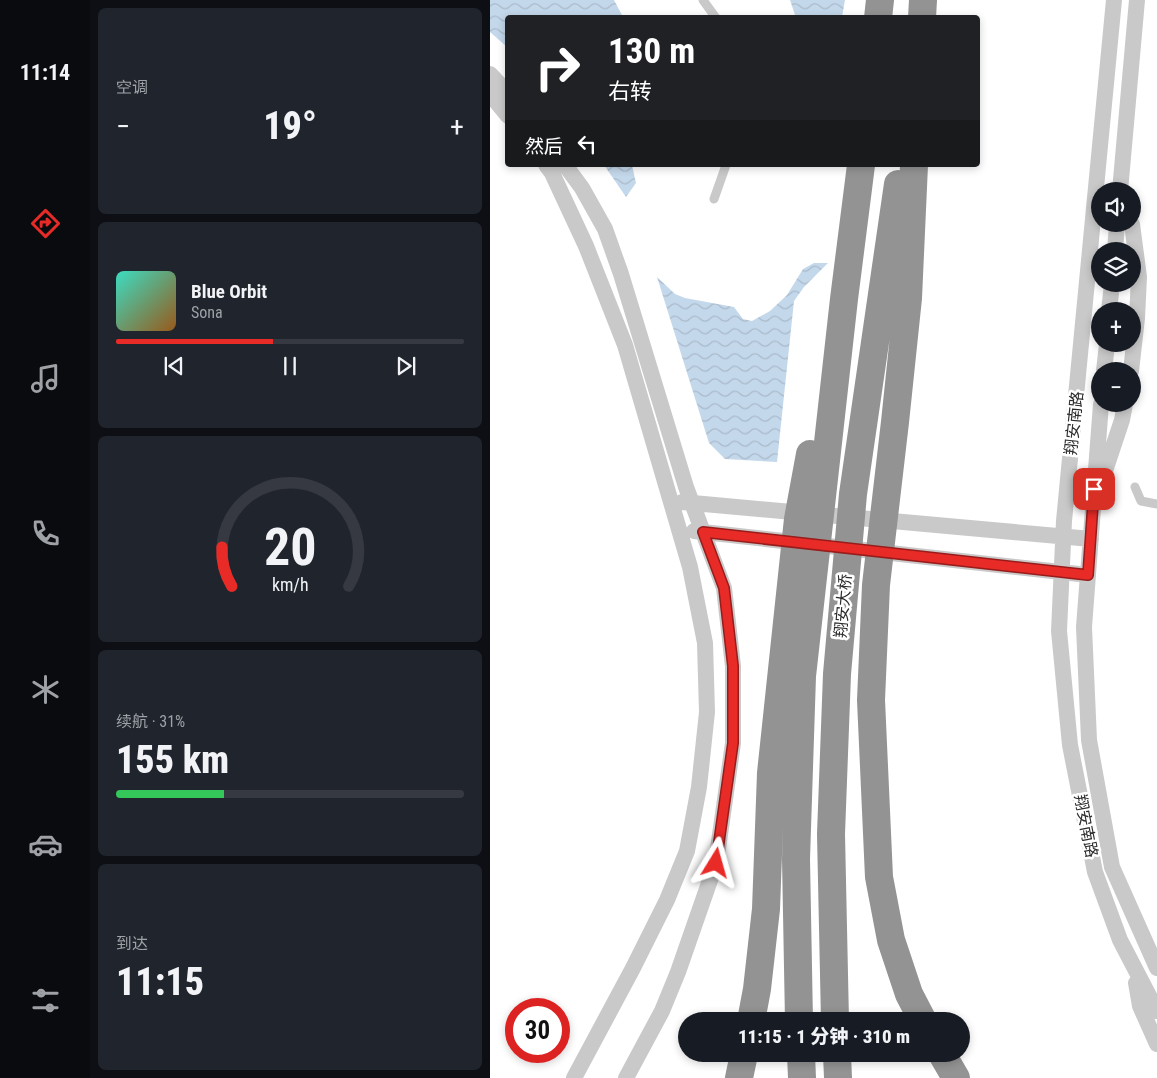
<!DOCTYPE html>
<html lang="zh">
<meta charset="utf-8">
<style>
:root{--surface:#171b24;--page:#20242c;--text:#f1f3f6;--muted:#9ea1a6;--line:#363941;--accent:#e92b28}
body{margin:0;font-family:"Roboto Condensed","Noto Sans SC",sans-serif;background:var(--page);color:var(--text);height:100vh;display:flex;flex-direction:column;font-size:19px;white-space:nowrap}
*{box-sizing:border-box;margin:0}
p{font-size:16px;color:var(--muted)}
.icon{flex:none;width:28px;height:28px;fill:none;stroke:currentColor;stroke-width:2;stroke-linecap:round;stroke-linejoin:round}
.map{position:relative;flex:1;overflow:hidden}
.side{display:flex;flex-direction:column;gap:8px;padding:8px;background:#0d0f14;width:400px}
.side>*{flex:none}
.top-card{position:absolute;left:15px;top:15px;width:475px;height:152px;border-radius:5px;box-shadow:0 2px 8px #0003;background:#202124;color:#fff;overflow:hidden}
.buttons{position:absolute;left:601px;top:182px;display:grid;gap:10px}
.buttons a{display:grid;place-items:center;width:50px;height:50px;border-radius:50%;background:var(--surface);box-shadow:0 2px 8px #0003;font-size:25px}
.speed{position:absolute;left:15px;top:998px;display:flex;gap:10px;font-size:25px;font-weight:700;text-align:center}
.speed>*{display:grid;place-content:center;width:65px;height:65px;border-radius:50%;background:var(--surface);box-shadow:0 2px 8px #0003;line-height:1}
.speed .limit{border:8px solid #d22;background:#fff;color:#111}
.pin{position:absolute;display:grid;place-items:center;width:42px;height:42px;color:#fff;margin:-21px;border-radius:10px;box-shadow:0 2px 8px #0006}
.me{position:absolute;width:55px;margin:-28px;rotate:8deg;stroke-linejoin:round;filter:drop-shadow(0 0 4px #0008)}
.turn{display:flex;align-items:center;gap:18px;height:105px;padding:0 20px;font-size:22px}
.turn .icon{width:65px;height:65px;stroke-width:2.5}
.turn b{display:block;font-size:35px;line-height:42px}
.then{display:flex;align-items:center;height:48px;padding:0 20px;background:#0003;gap:10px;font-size:19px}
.big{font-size:38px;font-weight:800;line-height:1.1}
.side .widget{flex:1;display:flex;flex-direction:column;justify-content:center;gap:8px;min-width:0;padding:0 18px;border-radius:8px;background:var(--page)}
.side .dial{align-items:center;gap:0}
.dial svg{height:130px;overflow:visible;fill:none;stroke:var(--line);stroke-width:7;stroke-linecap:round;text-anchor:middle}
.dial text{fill:var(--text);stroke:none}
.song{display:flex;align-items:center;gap:15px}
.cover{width:60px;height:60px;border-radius:8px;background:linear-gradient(135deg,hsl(170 70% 55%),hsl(30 70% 35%))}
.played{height:5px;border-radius:2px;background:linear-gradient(90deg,var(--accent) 45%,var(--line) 45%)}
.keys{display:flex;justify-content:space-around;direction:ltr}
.heat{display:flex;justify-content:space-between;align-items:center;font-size:28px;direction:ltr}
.charge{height:8px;border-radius:4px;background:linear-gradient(90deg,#34c759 31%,var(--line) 0)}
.trip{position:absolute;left:188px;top:1012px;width:292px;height:50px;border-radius:25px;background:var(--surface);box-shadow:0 2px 8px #0003;font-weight:800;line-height:50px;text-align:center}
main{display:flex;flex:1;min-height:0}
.tabs{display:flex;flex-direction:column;width:90px;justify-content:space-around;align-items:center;background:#090b0e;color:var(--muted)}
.tabs .icon{width:35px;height:35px}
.tabs .active{color:var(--accent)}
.tabs b{font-size:22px;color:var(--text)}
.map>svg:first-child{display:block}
.water{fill:url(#water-waves)}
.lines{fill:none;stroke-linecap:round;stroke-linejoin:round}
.lane{stroke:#c9c9c9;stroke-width:9}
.street{stroke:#c9c9c9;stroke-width:16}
.highway{stroke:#939393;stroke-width:28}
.highway-bridge{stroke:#939393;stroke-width:28}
.route-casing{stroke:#971c1a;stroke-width:12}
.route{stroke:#e92b28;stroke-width:9}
.labels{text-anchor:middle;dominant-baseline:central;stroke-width:5;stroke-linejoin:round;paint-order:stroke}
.street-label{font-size:16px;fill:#2c2c2c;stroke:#fff}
</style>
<main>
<nav class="tabs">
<b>11:14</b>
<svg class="icon active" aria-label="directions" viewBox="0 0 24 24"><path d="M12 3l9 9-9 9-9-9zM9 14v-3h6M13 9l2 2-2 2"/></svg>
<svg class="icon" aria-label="music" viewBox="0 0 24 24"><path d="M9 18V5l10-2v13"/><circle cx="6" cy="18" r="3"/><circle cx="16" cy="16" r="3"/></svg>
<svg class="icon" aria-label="phone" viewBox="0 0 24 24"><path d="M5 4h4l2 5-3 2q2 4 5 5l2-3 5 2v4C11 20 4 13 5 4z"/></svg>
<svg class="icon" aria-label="climate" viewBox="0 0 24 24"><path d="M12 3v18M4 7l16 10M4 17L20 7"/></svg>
<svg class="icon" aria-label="car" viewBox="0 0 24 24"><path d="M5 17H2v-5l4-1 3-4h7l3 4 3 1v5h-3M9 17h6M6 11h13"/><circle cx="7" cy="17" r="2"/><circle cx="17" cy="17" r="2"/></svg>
<svg class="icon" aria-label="filters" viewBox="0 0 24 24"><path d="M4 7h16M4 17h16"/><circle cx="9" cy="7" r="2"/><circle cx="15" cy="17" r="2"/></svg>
</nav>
<section class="side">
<div class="widget"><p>空调</p>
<div class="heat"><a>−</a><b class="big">19°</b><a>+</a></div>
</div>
<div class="widget">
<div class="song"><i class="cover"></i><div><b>Blue Orbit</b><p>Sona</p></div></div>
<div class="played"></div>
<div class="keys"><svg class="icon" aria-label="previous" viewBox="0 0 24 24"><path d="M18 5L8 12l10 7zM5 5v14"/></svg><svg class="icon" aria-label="pause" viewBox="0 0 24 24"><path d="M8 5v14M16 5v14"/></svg><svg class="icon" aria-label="next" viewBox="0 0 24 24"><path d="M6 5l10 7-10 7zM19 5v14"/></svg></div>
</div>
<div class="widget dial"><svg viewBox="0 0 100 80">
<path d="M14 69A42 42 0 1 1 86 69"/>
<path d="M14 69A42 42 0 0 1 8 45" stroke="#e92b28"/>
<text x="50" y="56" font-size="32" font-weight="700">20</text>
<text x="50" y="72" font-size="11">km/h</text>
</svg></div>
<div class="widget"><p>续航 · 31%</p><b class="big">155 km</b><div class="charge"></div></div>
<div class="widget"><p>到达</p><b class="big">11:15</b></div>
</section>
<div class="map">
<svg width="667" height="1078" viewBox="0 0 667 1078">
<defs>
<pattern id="water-waves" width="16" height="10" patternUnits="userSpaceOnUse" patternTransform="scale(1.25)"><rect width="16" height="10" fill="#c4d8eb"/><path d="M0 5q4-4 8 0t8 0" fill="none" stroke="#a9baca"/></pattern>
</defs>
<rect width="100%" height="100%" fill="#fff"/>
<path class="water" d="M0 0H124L133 17 18 18 17 47 0 32Z
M300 0H355L352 17 306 18Z
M114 165H142L146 183 136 197Z
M324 263H338L314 287 304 301 287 462 235 459 219 443 167 277 185 294 195 298 244 307 253 319 262 321 280 311 297 295 313 269Z"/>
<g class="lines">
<path class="lane" d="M213 0 226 18
M224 199 236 165
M645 487 651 501 667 504"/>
<path class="street" d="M624 0 574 521 569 631 580 745 605 872 630 940 667 1011
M0 74 18 93
M0 94 18 116
M56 165 62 173 96 246 135 345 200 567 215 643 217 712 209 787 197 851 177 900 143 968 84 1078
M75 165 92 188 115 229 131 274 196 487 234 588 243 666V743L226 863 188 972 172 1011 136 1078
M630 191 647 0
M625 251 627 224
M619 311 622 284
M614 371 617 344
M641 371 647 318 649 277 642 224
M611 404 594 627 599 740 622 867 667 968
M611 483 632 420 635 404
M192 502 601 539
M204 531 598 575
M646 983 650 1006 667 1044"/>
<path class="highway" d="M388 18 390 0
M432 18 433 0
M311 1054 312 1078
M347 1054 348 1078
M452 1054 466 1078
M249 1078 254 1054"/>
<path class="highway-bridge" d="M424 165 418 298 405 422 386 585 381 700 389 877 401 940 419 994 433 1021
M261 1021 267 989 276 909 281 773 308 519 320 454
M309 1021 306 859 312 676 354 299 371 165
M345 1021 341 834 347 674 363 494 408 184"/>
</g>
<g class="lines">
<defs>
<path id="route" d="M226 863 243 743V666L234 588 213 532 598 575 604 489"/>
</defs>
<use href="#route" class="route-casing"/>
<use href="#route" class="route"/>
</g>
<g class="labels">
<g class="street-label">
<text transform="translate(584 423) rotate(-84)">翔安南路</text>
<text transform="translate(353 606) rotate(-85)">翔安大桥</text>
<text transform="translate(596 826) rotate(79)">翔安南路</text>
</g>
</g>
</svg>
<div class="buttons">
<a><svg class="icon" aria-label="sound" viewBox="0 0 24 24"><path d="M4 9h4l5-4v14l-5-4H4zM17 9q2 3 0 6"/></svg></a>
<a><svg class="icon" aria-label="layers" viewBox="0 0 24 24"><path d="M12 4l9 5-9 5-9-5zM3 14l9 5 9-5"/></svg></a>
<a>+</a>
<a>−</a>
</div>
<div class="speed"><div class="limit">30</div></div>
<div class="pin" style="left:604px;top:489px;background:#d93025"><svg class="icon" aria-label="arrive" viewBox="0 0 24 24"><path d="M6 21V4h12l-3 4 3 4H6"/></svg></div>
<svg class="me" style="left:226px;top:863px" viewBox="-20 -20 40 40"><path d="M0-17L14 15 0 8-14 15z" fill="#e92b28" stroke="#fff" stroke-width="4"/></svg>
<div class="trip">11:15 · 1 分钟 · 310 m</div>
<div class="top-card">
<div class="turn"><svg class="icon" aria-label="right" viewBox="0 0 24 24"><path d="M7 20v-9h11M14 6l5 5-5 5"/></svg><div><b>130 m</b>右转</div></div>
<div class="then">然后<svg class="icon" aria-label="left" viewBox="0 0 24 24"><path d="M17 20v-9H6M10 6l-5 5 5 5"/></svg></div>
</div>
</div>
</main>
